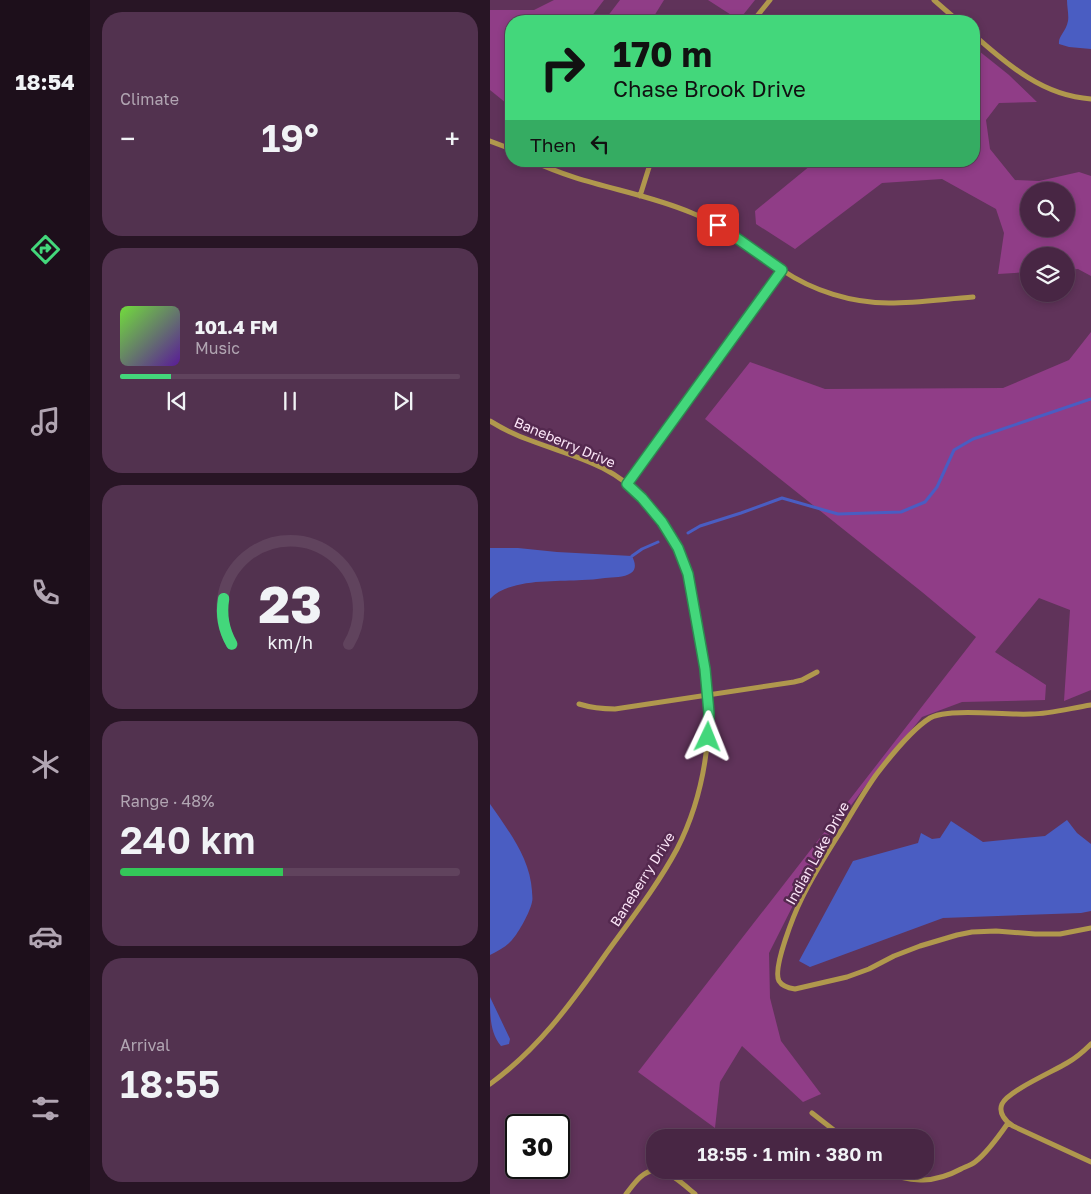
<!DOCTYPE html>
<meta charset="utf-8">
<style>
:root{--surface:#482644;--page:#52324f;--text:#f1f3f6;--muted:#b1a5b2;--line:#60435d;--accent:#43d77b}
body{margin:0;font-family:"Golos Text",sans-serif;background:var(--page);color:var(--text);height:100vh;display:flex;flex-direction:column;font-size:19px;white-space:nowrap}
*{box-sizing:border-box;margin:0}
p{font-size:16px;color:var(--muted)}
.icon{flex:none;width:28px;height:28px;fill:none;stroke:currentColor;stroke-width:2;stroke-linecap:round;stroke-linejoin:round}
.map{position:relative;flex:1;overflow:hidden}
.side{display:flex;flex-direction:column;gap:12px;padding:12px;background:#281525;width:400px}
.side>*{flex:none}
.top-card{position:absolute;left:15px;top:15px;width:475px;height:152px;border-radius:20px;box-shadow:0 2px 8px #0003,0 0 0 1px var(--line);background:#43d77b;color:#111;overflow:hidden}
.buttons{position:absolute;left:530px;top:182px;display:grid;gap:10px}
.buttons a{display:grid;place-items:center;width:55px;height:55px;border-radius:50%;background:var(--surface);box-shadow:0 2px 8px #0003,0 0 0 1px var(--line);font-size:25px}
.speed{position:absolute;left:15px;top:1114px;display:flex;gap:10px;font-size:25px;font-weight:700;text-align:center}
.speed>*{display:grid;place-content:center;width:65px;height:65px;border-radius:50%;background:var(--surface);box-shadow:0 2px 8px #0003,0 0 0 1px var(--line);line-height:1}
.speed .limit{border:2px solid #111;border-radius:8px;background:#fff;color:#111}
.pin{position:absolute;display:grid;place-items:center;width:42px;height:42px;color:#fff;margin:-21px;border-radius:10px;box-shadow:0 2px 8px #0006}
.me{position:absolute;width:55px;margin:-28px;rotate:2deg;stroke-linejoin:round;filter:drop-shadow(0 0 4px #0008)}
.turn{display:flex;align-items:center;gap:18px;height:105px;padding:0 25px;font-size:22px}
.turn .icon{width:65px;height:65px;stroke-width:2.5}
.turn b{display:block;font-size:35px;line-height:42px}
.then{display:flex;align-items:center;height:48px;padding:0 25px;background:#0003;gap:10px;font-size:19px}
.big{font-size:38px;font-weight:600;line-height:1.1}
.side .tile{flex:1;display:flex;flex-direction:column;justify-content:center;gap:8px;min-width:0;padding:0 18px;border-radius:20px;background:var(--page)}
.side .dial{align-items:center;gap:0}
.dial svg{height:130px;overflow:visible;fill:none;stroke:var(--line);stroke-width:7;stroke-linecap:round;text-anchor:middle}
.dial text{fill:var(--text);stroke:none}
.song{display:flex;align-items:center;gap:15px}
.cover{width:60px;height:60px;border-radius:8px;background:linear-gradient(135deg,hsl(100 70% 55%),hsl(270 70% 35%))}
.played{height:5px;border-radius:2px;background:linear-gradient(90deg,var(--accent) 15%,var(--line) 15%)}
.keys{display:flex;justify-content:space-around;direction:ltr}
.heat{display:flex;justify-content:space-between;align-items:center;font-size:28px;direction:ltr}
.charge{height:8px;border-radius:4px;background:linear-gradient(90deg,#34c759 48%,var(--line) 0)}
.trip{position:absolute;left:156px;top:1129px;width:288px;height:50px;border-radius:20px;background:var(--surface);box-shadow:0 2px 8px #0003,0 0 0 1px var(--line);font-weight:600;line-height:50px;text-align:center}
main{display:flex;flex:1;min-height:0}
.tabs{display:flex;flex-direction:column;width:90px;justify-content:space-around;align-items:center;background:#1d0f1b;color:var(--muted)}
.tabs .icon{width:35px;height:35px}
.tabs .active{color:var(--accent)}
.tabs b{font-size:22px;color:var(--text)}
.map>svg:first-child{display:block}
.green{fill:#903d87;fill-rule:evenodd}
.water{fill:#4a5dc2}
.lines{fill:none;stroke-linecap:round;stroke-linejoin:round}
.stream{stroke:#4a5dc2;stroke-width:3}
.minor{stroke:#b0984d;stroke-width:5}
.route-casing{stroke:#2c8c50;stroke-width:12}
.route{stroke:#43d77b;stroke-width:9}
.labels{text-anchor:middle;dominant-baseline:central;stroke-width:5;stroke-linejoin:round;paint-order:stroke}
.street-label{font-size:14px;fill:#fce6f8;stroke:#54294f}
</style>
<main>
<nav class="tabs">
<b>18:54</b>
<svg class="icon active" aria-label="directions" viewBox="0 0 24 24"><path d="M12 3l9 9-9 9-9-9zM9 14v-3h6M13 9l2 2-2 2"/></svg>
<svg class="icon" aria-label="music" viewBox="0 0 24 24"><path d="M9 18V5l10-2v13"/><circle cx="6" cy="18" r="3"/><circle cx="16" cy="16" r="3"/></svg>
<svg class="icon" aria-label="phone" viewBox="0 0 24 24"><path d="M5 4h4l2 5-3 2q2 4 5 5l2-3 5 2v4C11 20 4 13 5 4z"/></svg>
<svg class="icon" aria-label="climate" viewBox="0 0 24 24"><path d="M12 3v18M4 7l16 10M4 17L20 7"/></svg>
<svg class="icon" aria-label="car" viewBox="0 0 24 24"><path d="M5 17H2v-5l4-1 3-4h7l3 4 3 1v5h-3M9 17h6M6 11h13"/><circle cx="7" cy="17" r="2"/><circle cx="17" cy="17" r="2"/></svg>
<svg class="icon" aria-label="filters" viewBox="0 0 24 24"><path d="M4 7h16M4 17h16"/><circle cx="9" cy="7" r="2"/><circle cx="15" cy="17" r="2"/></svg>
</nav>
<section class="side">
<div class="tile"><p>Climate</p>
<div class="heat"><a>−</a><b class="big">19°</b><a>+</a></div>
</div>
<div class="tile">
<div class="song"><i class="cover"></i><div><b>101.4 FM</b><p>Music</p></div></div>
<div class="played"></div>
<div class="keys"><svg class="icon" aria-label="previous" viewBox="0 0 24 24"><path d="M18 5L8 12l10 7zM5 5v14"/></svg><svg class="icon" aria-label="pause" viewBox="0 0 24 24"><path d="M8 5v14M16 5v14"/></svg><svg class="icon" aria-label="next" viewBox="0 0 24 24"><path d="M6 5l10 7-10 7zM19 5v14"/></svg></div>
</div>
<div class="tile dial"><svg viewBox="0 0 100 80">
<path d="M14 69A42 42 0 1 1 86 69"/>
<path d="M14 69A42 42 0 0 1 9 41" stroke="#43d77b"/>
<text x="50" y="56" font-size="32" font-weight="700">23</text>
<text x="50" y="72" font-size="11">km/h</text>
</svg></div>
<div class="tile"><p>Range · 48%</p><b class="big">240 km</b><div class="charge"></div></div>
<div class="tile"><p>Arrival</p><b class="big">18:55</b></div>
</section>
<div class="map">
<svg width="601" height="1194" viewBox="0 0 601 1194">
<rect width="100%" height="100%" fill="#60335a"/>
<path class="green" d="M64 0H114L98 21H21V107L0 90V10H44Z
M130 0H174L161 21H114Z
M218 0H265L249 20Z
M484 47 519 75 547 102 509 103 496 120 500 149 525 180 549 181 589 172 601 176V276L588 269 576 270V256H539V272L508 274 514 233 506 209 452 179 392 183 305 249 266 224 265 211 326 161H484ZM576 191V229H539V191Z
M601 332V690L574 701 580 610 549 598 505 652 556 685 555 700 472 702 432 717 380 780 338 836 279 953 280 998 291 1041 331 1094 313 1102 252 1046 230 1082 225 1128 148 1072 486 637 432 592 215 419 260 362 335 389 513 388 579 360Z"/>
<path class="water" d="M577 0H601V49L579 47 569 44C568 36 576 32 578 21 579 15 577 7 577 0Z
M0 548H28L67 552 142 556C145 562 147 569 141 573 134 578 123 577 115 578 107 579 99 580 92 580 65 582 20 578 0 599Z
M0 804C18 830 40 858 42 891 42 894 43 899 42 902 40 912 29 932 22 940 16 947 7 951 0 955Z
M577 820 587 833 601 844V911L591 913 453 918 320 967 309 961 363 861 428 843 431 833 442 839 450 838 461 821 493 842 555 836Z
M0 997 20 1039 19 1044 11 1046C0 1033 0 1015 0 997Z"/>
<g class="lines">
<path class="stream" d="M198 533 210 526 251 513 292 498 348 514 411 512 435 502 447 487 464 450 483 439 601 399
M142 556 152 549 168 542"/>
<path class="minor" d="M444 0 468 21
M263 21 280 0
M484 35C518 65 553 96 601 99
M0 141 21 149
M43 161C94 186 151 191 202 213 235 226 262 250 292 270 323 291 362 303 399 303 427 303 455 299 483 297
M150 196 161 161
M0 421C13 429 27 436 42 441 84 457 122 464 153 499 166 514 179 530 188 548 200 573 204 603 208 630 213 658 219 686 219 714 218 760 208 808 187 849 166 888 138 923 113 958 80 1005 47 1050 0 1084
M137 484 292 270
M89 704C102 708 112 709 125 709L304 682 312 680 327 672
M601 705C581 708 561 714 541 714 515 715 489 711 462 713 454 714 447 714 440 718 422 729 399 758 386 775 374 792 364 809 354 826 339 850 324 873 312 898 305 912 282 968 289 981 292 986 298 988 305 989L357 977 379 969 404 956 430 946 467 935 482 932 506 931 545 934H570L601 928
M601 1044C594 1051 586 1058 577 1063 564 1071 518 1091 512 1104 508 1113 516 1122 523 1126L601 1162
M322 1113 354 1138
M167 1170C182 1173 194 1185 205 1194
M396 1170C419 1185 447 1182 471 1169 475 1167 481 1165 485 1162 497 1153 509 1136 518 1123
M136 1194C144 1184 151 1172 165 1170"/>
</g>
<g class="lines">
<defs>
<path id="route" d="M218 737 219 713 215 669 198 574 188 548 172 522 152 498 137 484 292 270 228 225"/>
</defs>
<use href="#route" class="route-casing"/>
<use href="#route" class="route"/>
</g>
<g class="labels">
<g class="street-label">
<text transform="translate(75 442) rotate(23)">Baneberry Drive</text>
<text transform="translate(327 853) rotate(-61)">Indian Lake Drive</text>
<text transform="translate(152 879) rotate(-58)">Baneberry Drive</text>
</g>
</g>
</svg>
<div class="buttons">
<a><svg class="icon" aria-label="search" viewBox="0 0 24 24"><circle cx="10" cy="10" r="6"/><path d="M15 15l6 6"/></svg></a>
<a><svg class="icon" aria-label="layers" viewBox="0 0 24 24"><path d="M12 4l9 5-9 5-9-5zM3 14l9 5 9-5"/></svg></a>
</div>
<div class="speed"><div class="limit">30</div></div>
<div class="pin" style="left:228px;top:225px;background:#d93025"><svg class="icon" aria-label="arrive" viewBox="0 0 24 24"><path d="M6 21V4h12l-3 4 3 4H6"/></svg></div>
<svg class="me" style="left:218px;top:737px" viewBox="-20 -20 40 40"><path d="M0-17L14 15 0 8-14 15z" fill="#43d77b" stroke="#fff" stroke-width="4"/></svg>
<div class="trip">18:55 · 1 min · 380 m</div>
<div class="top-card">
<div class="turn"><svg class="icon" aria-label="right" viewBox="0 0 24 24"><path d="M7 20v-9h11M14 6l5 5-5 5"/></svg><div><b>170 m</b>Chase Brook Drive</div></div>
<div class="then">Then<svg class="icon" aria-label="left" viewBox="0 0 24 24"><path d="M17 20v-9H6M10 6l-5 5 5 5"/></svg></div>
</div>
</div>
</main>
